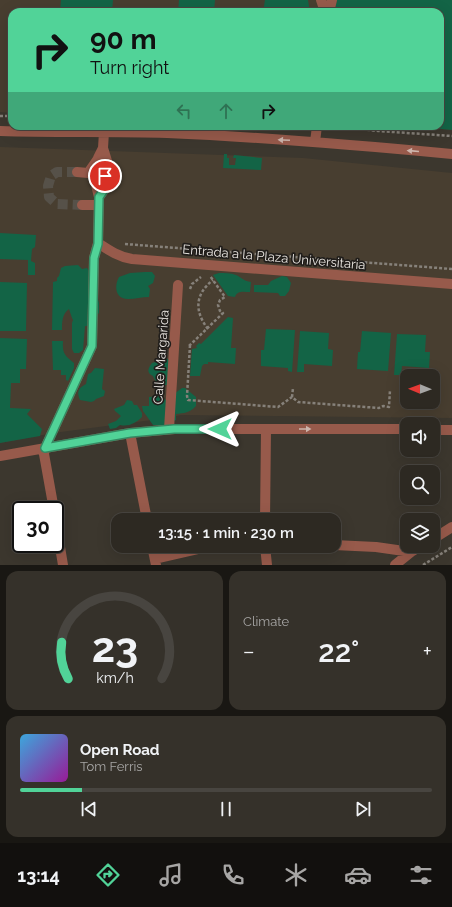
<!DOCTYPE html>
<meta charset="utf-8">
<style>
:root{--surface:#2d2922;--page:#35312a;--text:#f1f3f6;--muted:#a7a6a5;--line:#484540;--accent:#51d398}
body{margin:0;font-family:Raleway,sans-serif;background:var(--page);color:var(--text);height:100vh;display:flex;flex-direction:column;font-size:15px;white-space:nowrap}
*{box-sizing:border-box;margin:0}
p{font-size:13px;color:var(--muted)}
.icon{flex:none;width:22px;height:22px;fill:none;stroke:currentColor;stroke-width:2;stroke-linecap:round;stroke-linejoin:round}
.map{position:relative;height:565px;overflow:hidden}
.details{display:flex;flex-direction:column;gap:6px;padding:6px;background:#191713;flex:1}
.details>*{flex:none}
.hud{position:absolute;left:8px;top:8px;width:436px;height:122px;border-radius:12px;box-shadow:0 4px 16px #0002,0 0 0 1px var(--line);background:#51d398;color:#111;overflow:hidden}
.needle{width:26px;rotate:271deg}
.controls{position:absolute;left:400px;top:369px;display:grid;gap:8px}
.controls a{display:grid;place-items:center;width:40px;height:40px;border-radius:8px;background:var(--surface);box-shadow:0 4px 16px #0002,0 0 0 1px var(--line);font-size:20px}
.speed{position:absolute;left:12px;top:501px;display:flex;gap:8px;font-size:20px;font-weight:700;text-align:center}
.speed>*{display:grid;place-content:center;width:52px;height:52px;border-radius:50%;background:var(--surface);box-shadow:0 4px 16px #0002,0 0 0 1px var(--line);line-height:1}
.speed .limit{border:2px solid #111;border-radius:6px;background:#fff;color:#111}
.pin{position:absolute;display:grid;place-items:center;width:34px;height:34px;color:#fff;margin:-17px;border:2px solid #fff;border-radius:50%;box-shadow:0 1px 4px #0007}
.me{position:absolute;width:44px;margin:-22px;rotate:270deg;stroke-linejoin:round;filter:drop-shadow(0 0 3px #0008)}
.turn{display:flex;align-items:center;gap:14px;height:84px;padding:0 16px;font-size:18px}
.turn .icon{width:52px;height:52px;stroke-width:2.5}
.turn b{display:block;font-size:28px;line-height:34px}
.lanes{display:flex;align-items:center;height:38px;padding:0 16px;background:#0003;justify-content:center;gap:20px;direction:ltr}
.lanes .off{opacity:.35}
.big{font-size:30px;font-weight:600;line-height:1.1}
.details .widget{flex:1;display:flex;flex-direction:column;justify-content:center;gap:6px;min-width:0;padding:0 14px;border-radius:12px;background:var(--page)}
.details .dial{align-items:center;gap:0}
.dial svg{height:104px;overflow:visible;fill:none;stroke:var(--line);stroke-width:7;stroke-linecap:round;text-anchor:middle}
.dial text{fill:var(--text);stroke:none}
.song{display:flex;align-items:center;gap:12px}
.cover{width:48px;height:48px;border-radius:6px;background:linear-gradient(135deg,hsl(200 70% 55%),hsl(300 70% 35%))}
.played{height:4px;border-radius:2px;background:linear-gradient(90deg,var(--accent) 15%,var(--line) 15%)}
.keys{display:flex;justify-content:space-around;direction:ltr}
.heat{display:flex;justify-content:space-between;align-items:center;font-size:22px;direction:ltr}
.details .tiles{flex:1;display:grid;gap:6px;grid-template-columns:1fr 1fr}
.widget:last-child{grid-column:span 2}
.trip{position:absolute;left:111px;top:513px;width:230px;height:40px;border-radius:12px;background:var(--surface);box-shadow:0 4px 16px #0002,0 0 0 1px var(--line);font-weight:600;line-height:40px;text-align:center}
.tabs{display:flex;height:64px;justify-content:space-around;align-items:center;background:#12100e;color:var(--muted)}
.tabs .icon{width:28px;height:28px}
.tabs .selected{color:var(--accent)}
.tabs b{font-size:18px;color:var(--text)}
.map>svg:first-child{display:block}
.built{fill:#483e30;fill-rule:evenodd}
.green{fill:#136446}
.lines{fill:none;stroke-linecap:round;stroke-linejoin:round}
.minor-tunnel{stroke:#565149;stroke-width:10;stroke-dasharray:10 5;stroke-linecap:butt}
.path{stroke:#86817a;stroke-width:2.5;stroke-dasharray:3 2;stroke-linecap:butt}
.minor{stroke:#975a4b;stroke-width:10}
.oneway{fill:#cdb5ac}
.route-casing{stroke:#358963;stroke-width:10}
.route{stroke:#51d398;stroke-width:7}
.labels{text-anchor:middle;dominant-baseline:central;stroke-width:3.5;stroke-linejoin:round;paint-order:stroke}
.street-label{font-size:13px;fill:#eae6e1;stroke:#211e1b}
</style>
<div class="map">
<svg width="452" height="565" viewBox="0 0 452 565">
<rect width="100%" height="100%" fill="#3c372e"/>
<path class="built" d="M0 0H452V130L408 126H440V12H12V113L0 112Z
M0 147 303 158 452 173V418L181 415 167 418 53 433 0 443ZM407 376H433V402H407Z"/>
<path class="green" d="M61 0H113L112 12H60Z
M179 0H215L214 12H178Z
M265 0H308L310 12H263Z
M337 0H452V130L408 126H440V12H334Z
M224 154H227V158H229V165H235L236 158H233L234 155 262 158 261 170 223 168Z
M0 233 36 235 35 247 32 249 31 261 35 263V275H28V260L0 259Z
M78 265 82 269 87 268 90 272C86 283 98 293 99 303 99 306 99 310 99 313L90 322 87 326H85L83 350 79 353H74L72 349V323L73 320 72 318 69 309C62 314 62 322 62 330H52L53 282 57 281V278L59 276 61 268 65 266Z
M145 272H152L155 276 153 283 148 286 150 289 149 297C142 297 135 299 128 299 115 299 114 286 119 277L130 273Z
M219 273C224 273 231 273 236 275 242 278 244 281 251 282L250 292C244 292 237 290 235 297L228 296 213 275Z
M282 276 287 277 291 283 289 291 285 296H280L278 293 254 292V285H268L271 281Z
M0 282 27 283 26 331H0Z
M228 317 233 318 231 348H236L235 364 208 362V364H204L202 366 200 376H190L192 349 197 348 196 346 199 343 201 344Z
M266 329 295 330 292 372 288 371V368L261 366V350H264Z
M300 331 329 333 328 349 333 350 332 366 304 364V372H297Z
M362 331 391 333 388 371 357 369 358 352H360Z
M397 334 426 335 425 352H430L429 368 402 366 401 375H394Z
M0 338 27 339 26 369H20V383H11L10 408 31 409 27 414 42 429 40 436 0 443Z
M52 341H63C62 353 65 356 74 363V368L68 381 66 380V375H61V370H53Z
M165 357 171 362 167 385C159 385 156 383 153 376 146 373 148 368 152 363L162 360Z
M95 368 104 369 102 389 105 391 104 396 96 399 94 401 91 402 80 400C76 391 79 388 86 384L88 374 91 373Z
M182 388H185L196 397V406C190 413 184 413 176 414V420L166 425H153L143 411 142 406H149V397L159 396 166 400Z
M127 400 132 401 134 405H137L142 413V417C136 423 129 427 120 425L116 428 110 429 108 424 116 421 121 416 115 411 114 409 124 405Z"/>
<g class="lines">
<path class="minor-tunnel" d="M77 172H57L51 176 48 186 49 197 57 204 82 205"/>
<path class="path" d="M0 116H12
M332 126 378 131 452 136
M125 244 452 269
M190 289 192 284 201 277
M208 329C194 311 195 294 213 280
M190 345 187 396 188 400 278 407 292 397 298 402 379 408 383 406 389 407 390 390
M189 346 223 313 220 311 218 305 220 300 225 297 210 276
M292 397 293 388
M423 565 452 547"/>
<path class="minor" d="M321 0 325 12
M329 12 332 0
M0 131C56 133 111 131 167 133 262 137 357 145 452 154
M315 142 317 126
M77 172 88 173 97 160
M99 197 104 190 107 161 103 148 104 132
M82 205H99
M98 243C110 251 119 257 132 259L452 284
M169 429 178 285
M433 430H452
M130 433 147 520
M0 456 130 433 175 429H407
M54 510 44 454 45 448 92 346 94 258 98 243 99 197 96 185 98 158 103 148
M55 517 63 565
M265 520 266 429
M433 539 452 527
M334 545 376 547 411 552 421 546
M152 546 156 565
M265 546 267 565
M155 559 203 548
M395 565 411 552"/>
</g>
<defs><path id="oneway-solid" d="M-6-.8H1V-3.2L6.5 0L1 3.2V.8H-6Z"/></defs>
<g class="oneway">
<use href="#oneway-solid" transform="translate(284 140) rotate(-177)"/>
<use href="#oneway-solid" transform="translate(413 151) rotate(-175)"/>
<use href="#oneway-solid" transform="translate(305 429)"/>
</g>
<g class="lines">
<defs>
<path id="route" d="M105 176 104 190 99 197 98 244 94 258 92 346 45 448 130 433 174 429H220"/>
</defs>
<use href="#route" class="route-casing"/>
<use href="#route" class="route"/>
</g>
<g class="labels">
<g class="street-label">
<text transform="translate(274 257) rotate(5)">Entrada a la Plaza Universitaria</text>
<text transform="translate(161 357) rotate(-86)">Calle Margarida</text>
</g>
</g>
</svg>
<div class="controls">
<a><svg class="needle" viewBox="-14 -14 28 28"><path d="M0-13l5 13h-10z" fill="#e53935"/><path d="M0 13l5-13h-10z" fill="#a7a6a5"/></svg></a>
<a><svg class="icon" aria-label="sound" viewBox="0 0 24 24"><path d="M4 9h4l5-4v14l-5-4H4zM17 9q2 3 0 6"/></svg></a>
<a><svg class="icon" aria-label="search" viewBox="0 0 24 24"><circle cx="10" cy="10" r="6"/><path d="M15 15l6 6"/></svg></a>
<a><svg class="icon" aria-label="layers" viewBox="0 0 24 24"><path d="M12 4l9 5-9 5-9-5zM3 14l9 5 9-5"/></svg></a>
</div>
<div class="speed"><div class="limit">30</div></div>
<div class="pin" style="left:105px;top:176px;background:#d93025"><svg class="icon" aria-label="arrive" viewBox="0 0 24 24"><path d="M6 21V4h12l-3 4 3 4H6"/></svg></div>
<svg class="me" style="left:220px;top:429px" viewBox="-20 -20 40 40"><path d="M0-17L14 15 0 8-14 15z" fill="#51d398" stroke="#fff" stroke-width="4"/></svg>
<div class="trip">13:15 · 1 min · 230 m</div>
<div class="hud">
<div class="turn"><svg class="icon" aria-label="right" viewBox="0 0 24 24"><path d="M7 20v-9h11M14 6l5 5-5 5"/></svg><div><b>90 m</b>Turn right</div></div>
<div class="lanes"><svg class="icon off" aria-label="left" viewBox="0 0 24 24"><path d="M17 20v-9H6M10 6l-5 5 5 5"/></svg><svg class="icon off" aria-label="ahead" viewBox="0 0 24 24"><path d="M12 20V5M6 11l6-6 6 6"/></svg><svg class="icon" aria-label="right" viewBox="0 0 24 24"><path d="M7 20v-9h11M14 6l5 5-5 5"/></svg></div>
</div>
</div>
<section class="details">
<div class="tiles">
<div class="widget dial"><svg viewBox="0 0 100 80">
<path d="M14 69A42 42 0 1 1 86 69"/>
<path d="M14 69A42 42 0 0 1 9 41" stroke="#51d398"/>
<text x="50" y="56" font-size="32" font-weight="700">23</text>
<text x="50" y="72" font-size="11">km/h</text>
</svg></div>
<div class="widget"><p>Climate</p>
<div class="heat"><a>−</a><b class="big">22°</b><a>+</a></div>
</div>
<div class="widget">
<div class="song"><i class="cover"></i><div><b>Open Road</b><p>Tom Ferris</p></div></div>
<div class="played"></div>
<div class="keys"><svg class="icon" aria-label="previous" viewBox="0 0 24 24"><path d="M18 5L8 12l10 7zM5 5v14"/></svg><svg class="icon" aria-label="pause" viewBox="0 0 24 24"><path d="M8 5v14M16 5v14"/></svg><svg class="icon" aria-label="next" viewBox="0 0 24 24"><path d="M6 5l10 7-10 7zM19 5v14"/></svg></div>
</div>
</div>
</section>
<nav class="tabs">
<b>13:14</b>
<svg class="icon selected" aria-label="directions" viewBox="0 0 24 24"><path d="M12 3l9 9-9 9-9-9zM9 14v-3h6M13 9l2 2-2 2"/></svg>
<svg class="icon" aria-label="music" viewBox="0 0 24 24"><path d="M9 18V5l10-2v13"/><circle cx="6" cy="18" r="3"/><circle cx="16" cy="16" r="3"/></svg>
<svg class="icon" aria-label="phone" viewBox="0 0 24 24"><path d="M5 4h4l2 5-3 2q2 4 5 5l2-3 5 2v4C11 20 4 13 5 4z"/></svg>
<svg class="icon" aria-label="climate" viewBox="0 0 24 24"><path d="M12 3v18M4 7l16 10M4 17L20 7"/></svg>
<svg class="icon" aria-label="car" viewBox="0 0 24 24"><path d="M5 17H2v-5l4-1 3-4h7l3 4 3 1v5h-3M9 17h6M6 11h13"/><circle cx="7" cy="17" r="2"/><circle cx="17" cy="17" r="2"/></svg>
<svg class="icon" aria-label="filters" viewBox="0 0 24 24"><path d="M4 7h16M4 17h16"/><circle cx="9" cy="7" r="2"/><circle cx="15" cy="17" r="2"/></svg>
</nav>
